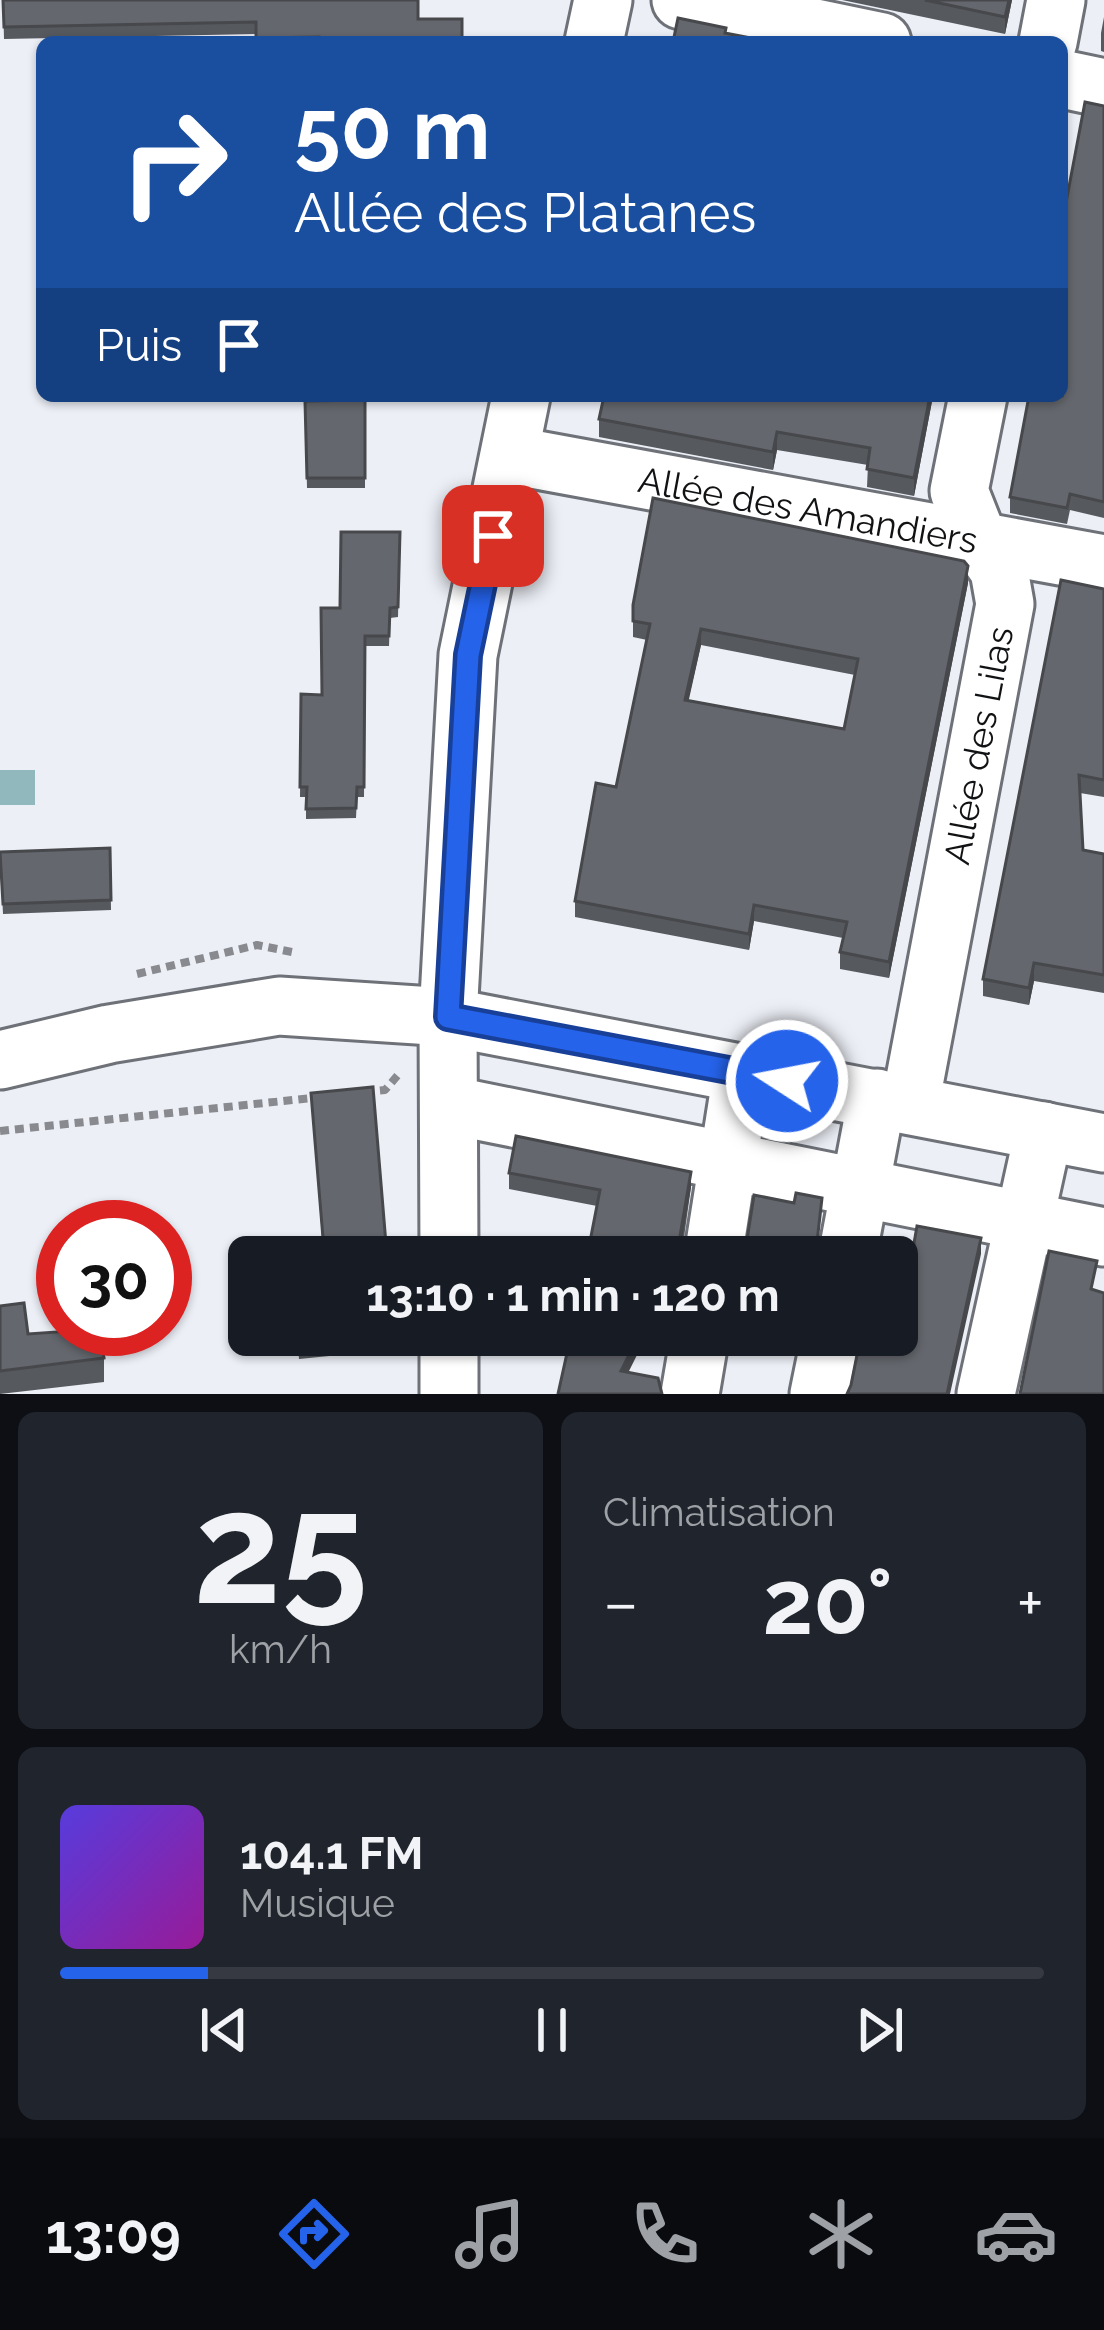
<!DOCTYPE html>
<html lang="fr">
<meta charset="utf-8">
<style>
:root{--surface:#171b24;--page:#20242c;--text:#f1f3f6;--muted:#9ea1a6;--line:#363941;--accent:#2563eb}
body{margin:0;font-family:Raleway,sans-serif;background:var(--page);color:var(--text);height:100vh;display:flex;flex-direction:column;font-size:45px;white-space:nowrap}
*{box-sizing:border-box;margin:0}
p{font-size:39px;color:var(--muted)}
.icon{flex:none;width:66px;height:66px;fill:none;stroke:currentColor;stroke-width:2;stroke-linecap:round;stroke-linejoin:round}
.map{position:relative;height:1394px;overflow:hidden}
.panel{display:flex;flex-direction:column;gap:18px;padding:18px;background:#0d0f14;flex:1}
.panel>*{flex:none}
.guide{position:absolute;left:36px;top:36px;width:1032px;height:366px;border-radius:18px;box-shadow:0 3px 9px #0004;background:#1a4fa0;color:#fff;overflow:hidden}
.speed{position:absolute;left:36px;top:1200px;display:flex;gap:24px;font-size:60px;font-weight:700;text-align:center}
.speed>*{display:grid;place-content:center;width:156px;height:156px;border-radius:50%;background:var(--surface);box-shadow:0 3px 9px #0004;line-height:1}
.speed .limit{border:18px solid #d22;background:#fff;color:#111}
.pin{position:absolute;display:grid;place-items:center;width:102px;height:102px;color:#fff;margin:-51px;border-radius:24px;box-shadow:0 6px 18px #0006}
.me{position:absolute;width:132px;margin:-66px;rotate:281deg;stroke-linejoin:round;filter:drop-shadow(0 0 9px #0008)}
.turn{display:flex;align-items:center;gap:42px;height:252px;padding:0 60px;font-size:54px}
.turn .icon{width:156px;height:156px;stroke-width:2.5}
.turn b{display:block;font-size:84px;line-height:102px}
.then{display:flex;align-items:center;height:114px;padding:0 60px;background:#0003;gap:24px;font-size:45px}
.big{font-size:90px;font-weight:700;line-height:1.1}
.panel .tile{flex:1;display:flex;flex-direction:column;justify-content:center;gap:18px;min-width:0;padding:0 42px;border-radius:18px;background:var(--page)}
.panel .dial{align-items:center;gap:0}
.dial b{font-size:156px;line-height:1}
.song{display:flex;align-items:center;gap:36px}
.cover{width:144px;height:144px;border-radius:18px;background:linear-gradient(135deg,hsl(250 70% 55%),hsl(300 70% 35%))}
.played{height:12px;border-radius:6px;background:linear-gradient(90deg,var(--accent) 15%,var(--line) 15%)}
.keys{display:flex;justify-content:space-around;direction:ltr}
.heat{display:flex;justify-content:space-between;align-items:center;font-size:66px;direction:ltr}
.panel .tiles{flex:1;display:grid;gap:18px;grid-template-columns:1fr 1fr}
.tile:last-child{grid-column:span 2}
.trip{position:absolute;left:228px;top:1236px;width:690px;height:120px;border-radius:18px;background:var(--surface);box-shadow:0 3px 9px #0004;font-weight:700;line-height:120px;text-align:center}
.menu{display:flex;height:192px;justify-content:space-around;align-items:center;background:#090b0e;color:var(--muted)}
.menu .icon{width:84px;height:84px}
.menu .current{color:var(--accent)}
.menu b{font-size:54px;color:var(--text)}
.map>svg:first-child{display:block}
.water{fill:#90b8bd}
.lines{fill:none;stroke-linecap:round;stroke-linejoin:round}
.minor-casing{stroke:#6e7278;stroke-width:63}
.path{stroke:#888a8f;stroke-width:8;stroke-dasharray:9 6;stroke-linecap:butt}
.minor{stroke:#fff;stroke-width:57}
.wall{fill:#56595e;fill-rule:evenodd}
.shaded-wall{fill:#46484c}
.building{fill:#64676d;stroke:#46484c;stroke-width:3;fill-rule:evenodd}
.route-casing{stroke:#184099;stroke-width:30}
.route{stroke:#2563eb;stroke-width:21}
.labels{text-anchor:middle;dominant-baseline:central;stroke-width:9;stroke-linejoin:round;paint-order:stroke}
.street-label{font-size:36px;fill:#111214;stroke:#fcfcfe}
</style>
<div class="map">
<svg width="1104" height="1394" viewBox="0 0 1104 1394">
<rect width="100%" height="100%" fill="#eceff6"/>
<path class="water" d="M0 770H35V805H0Z"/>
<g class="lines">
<defs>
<g id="minor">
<path d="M681 0 882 42"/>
<path d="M594 42 603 0"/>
<path d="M1048 42 1056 0"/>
<path d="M1062 79 1104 88"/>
<path id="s1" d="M510 455 1104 564"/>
<path d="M0 1060 109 1034 279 1006 448 1017 1104 1143"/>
<path d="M449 1105 1104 1237"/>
<path id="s2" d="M910 1105 1005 604 999 570 978 539 959 491 978 396"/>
<path d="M449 1257 448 1017 468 655 521 396"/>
<path d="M713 1257 742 1073"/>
<path d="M847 1257 877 1098"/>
<path d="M449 1335V1394"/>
<path d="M690 1394 700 1335"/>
<path d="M819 1394 831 1335"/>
<path d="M986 1394 1044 1131"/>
</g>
</defs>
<use href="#minor" class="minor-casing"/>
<path class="path" d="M137 974 257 945 292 952
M365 1092 385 1090 398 1075
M0 1131 321 1097"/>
<use href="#minor" class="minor"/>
</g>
<path class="wall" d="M3 0 418 19 462 42H256V34L4 39Z
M842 0H1012L1005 34Z
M1104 17V52L1101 51V33Z
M1104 106V518L1070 510 1067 524 1010 513V497Z
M604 396H933L914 496 867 487 868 465 777 450 773 470 599 437V419Z
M365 400V488H307L305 401Z
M400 532 398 617 390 618 389 646H365L364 797H357L356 818 306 819V797H300L301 694 322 695Z
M968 583 889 978 840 969V952L843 938 754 921 749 950 575 917V901L616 787 647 640 633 637V605ZM701 645 855 675 844 729 688 701Z
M1104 589V797L1080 793 1083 850 1104 854V993L1034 981 1029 1005 983 996V979Z
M110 848 111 910 3 914 0 852Z
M311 1093 386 1244V1257H291L323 1251Z
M509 1173 691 1187 682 1252 597 1206 509 1189Z
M0 1306 28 1334 104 1358V1382L0 1394Z
M297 1335H370V1352L299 1359Z"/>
<path class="shaded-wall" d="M1009 0H1012L1005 34V17Z
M930 396H933L914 496V478Z
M777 432V450L773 470V452Z
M968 566V583L889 978V962Z
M701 629V645L685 717V700Z
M754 905V921L749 950V934Z
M1034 963V981L1029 1005V988Z
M691 1172V1187L680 1252V1236Z
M981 1238V1254L950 1394H947Z
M637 1339V1355L621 1387V1371Z"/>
<path class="building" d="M3 0H418V19H462V42H319V37L256 38V22L4 27Z
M925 0H1009L1005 17Z
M678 18 726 28 725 33 772 42H673Z
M1085 102 1104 106V502L1070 494 1067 508 1010 497 1029 396H1062V224Z
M604 396H930L914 478 867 469 870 448 777 432 773 452 599 419Z
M365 400V478H307L305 401Z
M653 498 964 561 968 566 889 962 840 952 847 922 754 905 749 934 575 901 596 783 616 787 650 624 633 621V605ZM701 629 858 659 844 729 685 700Z
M341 532H400L398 607 390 608 389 636H365L364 787H357L356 808 306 809 307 787H300L301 694 322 695 321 608H340Z
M1061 580 1104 589V780L1079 775 1083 850 1104 854V975L1034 963 1029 988 983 979Z
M110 848 111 900 3 904 0 852Z
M373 1087 386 1244 377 1245 378 1257H291V1254L324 1250 311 1093Z
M516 1136 691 1172 680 1236 682 1252 685 1257H587L600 1190 509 1173Z
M796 1193 822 1198 816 1251 819 1257H741L746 1246 754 1195 794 1203Z
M917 1226 981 1238 947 1394H847L851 1385 861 1335H897V1257H874L880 1244 913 1249Z
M1049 1251 1097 1261 1091 1289 1104 1293V1394H1020Z
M24 1303 28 1334 100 1329 104 1358 0 1371V1306Z
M298 1335H346L299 1340Z
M571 1335H637V1339L621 1371 658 1378 662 1394H558Z"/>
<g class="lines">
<defs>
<path id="route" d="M493 536 468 655 448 1017 787 1081"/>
</defs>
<use href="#route" class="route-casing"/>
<use href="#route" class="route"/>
</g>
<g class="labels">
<g class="street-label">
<text stroke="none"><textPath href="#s1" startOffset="303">Allée des Amandiers</textPath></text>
<text stroke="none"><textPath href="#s2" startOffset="366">Allée des Lilas</textPath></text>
</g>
</g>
</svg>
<div class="speed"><div class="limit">30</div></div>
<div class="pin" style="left:493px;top:536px;background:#d93025"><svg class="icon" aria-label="arrive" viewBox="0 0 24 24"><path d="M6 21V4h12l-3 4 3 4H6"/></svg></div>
<svg class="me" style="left:787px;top:1081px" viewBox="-20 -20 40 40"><circle r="17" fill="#2563eb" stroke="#fff" stroke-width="3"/><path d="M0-11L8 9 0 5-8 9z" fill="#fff"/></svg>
<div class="trip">13:10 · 1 min · 120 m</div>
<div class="guide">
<div class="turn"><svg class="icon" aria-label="right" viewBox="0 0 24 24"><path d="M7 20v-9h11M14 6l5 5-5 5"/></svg><div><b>50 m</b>Allée des Platanes</div></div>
<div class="then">Puis<svg class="icon" aria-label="arrive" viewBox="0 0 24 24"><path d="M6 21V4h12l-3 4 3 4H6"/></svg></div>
</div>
</div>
<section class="panel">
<div class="tiles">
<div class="tile dial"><b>25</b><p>km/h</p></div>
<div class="tile"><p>Climatisation</p>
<div class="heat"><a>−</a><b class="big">20°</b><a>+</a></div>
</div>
<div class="tile">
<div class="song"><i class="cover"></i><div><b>104.1 FM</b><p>Musique</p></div></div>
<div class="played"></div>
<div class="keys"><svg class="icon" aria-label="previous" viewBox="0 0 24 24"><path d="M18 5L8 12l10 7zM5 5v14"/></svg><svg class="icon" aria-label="pause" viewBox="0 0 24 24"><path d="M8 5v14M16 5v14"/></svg><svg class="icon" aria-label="next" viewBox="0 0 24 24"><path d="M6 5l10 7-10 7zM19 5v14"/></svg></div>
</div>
</div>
</section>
<nav class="menu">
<b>13:09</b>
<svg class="icon current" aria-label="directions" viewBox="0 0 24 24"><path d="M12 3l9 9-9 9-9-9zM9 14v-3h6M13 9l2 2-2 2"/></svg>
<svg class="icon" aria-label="music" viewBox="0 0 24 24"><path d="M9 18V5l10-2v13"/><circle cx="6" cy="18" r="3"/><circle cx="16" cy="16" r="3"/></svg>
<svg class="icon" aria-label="phone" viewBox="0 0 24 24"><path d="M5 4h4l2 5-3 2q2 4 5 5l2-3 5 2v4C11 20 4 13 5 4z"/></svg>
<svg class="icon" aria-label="climate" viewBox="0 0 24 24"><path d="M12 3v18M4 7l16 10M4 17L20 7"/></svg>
<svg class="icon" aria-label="car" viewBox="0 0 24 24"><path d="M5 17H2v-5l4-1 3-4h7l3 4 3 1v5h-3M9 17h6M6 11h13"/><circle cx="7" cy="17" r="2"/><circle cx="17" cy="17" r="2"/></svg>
</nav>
